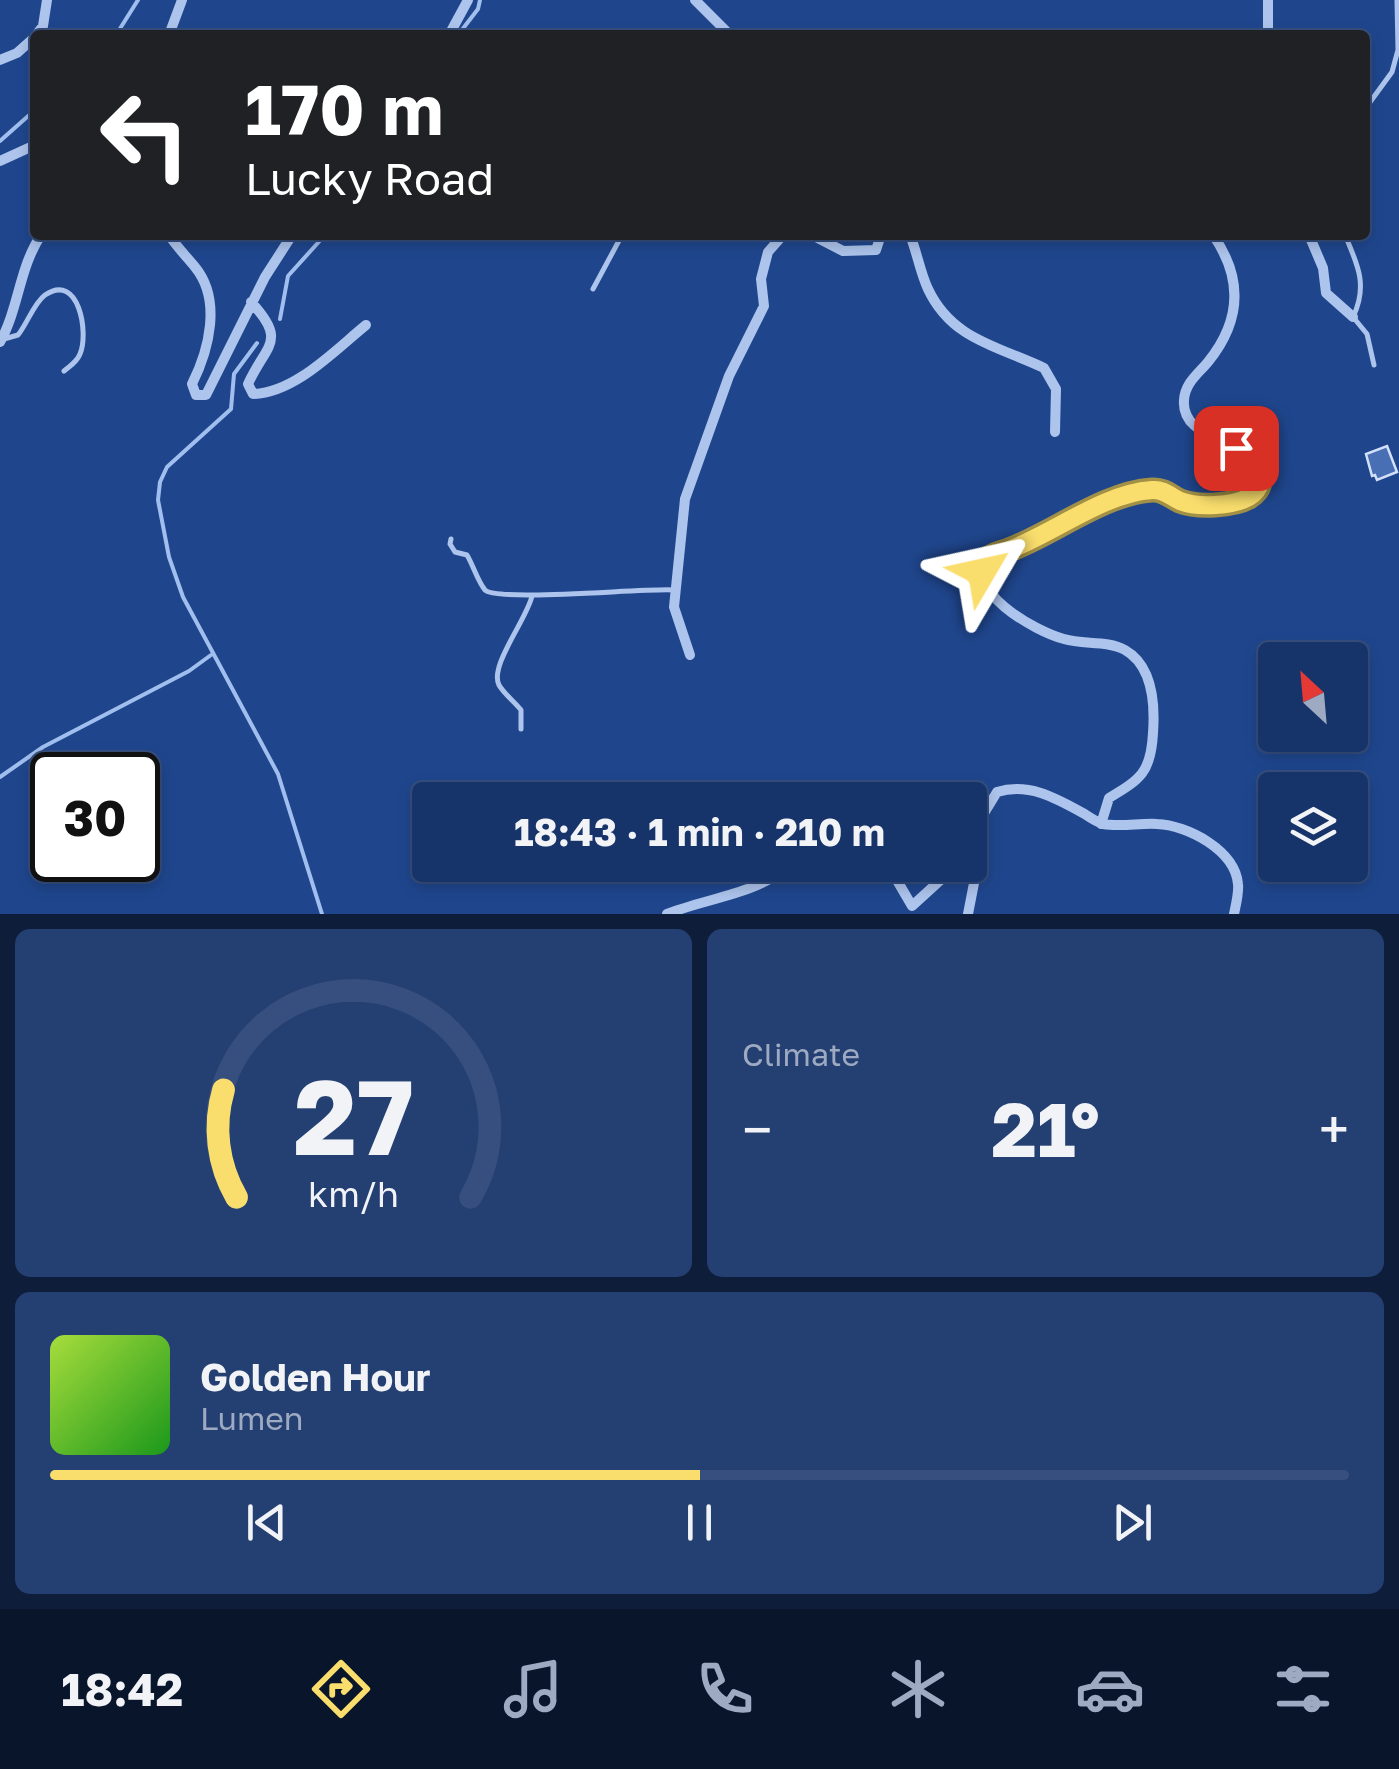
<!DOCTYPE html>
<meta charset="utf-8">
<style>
:root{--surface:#17346a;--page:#243f72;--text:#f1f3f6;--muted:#9eaac1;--line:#364f7e;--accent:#fade6d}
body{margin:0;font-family:"Golos Text",sans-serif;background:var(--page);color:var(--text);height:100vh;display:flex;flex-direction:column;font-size:38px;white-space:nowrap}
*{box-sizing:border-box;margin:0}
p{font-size:32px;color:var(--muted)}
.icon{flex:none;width:55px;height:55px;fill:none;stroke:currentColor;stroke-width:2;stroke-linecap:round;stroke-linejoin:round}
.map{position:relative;height:914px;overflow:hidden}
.panel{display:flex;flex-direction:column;gap:15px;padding:15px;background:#0d1d3a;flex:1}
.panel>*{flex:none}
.guide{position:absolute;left:30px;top:30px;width:1340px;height:210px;border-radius:10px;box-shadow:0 5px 15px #0003,0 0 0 2px var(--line);background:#202124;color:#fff;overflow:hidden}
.needle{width:65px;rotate:334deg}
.controls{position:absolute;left:1258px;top:642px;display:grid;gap:20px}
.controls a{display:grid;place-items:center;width:110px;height:110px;border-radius:10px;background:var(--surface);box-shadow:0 5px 15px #0003,0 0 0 2px var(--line);font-size:50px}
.speed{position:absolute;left:30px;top:752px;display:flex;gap:20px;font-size:50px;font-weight:700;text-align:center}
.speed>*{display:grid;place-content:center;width:130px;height:130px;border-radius:50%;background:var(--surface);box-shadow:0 5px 15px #0003,0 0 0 2px var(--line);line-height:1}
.speed .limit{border:5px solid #111;border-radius:15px;background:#fff;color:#111}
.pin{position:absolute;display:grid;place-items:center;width:85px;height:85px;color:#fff;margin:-42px;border-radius:20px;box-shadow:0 5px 15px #0006}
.me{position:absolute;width:110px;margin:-55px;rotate:54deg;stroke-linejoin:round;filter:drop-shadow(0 0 8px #0008)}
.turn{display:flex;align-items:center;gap:35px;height:210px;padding:0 50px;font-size:45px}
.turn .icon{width:130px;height:130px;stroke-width:2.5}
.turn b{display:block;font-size:70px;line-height:85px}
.big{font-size:75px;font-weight:700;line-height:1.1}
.panel .widget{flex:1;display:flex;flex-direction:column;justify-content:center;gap:15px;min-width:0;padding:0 35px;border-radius:15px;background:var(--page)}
.panel .dial{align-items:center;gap:0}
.dial svg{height:260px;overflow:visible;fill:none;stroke:var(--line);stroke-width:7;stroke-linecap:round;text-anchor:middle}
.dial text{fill:var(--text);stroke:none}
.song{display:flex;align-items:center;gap:30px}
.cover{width:120px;height:120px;border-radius:15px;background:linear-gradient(135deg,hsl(80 70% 55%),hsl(120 70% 35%))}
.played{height:10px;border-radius:5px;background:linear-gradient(90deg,var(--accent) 50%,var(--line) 50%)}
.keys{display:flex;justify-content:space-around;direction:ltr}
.heat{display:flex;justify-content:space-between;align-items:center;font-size:55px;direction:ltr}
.panel .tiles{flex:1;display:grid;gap:15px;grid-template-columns:1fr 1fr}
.widget:last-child{grid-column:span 2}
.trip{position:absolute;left:412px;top:782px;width:575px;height:100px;border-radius:10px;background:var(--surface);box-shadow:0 5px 15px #0003,0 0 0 2px var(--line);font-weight:700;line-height:100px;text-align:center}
.tabs{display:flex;height:160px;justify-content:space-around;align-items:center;background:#09152a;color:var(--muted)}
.tabs .icon{width:70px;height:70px}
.tabs .selected{color:var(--accent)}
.tabs b{font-size:45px;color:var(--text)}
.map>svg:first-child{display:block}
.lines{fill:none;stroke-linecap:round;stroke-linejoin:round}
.stream{stroke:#a0beee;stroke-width:4}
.building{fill:#486fb4;stroke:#d2e0f9;stroke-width:2.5}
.service{stroke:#adc4ec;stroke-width:5}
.minor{stroke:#adc4ec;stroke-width:10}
.route-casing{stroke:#a29047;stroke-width:25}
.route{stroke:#fade6d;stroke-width:18}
</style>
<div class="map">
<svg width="1399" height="914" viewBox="0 0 1399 914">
<rect width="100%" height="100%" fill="#1f468d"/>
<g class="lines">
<path class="stream" d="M116 35 138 0
M458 35 478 9 480 0
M0 141 35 110
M280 319 288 276 325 235
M257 343 234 374 231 409 167 467 160 482 158 500 169 557 183 597 278 774 322 914
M0 777 43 747 189 671 211 655"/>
</g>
<path class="building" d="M1387 446 1397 472 1377 480 1375 475 1372 476 1366 454Z"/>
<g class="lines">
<path class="service" d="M1365 109 1392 72 1398 50 1397 0
M1345 235C1358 265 1368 286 1353 317L1367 334 1374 365
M593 289 622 235
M4 339 18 335C27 324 34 303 45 295 79 272 89 333 80 354 77 362 71 365 64 371
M451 539 450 544 455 552 467 555C473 565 478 582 485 590 497 602 645 588 673 590
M521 729V710C515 702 504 694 499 685 489 666 527 619 532 596"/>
<path class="minor" d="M695 0 730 35
M1268 0V35
M36 35 43 26 47 0
M169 35 182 0
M449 35 468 0
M0 60 17 53 35 37
M0 161 35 145
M169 235C177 247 186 256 195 267 222 300 209 350 192 384L196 395H206L265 277 292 235
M812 235 843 251 876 250 881 235
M910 235C917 252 920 272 928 289 952 340 998 346 1044 368L1056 389 1055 432
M1309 235 1323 268 1326 293 1353 317
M251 302C288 342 266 344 248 384L253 394C295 393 335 350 366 325
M0 342C19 308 19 268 41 235
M690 655 674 607 685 499 729 376 764 306 761 279 768 252 783 235
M1101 824 1109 798C1141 779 1151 772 1153 733 1155 705 1153 666 1125 650 1107 640 1083 645 1064 639 1037 632 957 589 992 555L1132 494 1156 489 1180 501 1207 504 1234 502 1255 492C1273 434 1180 449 1184 400 1185 383 1198 374 1208 362 1242 320 1243 278 1213 235
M888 865 912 906 957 865
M667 914C707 898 758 894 789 865
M968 914 982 842 983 815 997 792C1028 782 1056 798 1083 813 1089 817 1096 822 1103 824 1120 827 1140 823 1157 824 1187 825 1235 850 1238 884 1239 893 1236 904 1234 914"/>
</g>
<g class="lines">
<defs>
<path id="route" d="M982 572C984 565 983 564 988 559 994 553 1002 553 1009 550 1054 533 1104 493 1152 490 1164 489 1171 497 1180 501 1198 508 1233 506 1249 497 1274 481 1250 459 1236 448"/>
</defs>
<use href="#route" class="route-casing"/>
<use href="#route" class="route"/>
</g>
</svg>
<div class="controls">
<a><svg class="needle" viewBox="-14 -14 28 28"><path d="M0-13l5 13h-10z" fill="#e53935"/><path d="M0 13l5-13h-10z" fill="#9eaac1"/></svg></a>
<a><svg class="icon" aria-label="layers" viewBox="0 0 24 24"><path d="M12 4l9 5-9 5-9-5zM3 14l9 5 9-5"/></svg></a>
</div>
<div class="speed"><div class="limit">30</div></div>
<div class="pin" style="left:1236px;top:448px;background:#d93025"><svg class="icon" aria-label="arrive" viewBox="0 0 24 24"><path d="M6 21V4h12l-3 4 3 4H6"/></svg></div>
<svg class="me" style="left:982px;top:572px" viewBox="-20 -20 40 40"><path d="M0-17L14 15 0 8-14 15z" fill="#fade6d" stroke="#fff" stroke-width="4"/></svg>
<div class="trip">18:43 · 1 min · 210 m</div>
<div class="guide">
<div class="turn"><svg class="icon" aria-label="left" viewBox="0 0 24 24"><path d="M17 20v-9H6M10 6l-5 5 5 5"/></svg><div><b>170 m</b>Lucky Road</div></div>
</div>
</div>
<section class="panel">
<div class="tiles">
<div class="widget dial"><svg viewBox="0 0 100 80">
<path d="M14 69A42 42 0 1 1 86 69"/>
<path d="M14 69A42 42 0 0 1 10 36" stroke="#fade6d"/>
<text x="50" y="56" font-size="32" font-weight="700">27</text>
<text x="50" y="72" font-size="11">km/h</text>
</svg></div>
<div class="widget"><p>Climate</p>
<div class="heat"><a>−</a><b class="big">21°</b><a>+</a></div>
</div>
<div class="widget">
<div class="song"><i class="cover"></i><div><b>Golden Hour</b><p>Lumen</p></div></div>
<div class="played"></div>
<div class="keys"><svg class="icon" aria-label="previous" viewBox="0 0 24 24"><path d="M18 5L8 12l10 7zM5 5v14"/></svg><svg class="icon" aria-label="pause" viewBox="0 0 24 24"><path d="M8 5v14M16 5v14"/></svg><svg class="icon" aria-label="next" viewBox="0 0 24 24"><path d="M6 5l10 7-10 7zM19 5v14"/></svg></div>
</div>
</div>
</section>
<nav class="tabs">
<b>18:42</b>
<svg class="icon selected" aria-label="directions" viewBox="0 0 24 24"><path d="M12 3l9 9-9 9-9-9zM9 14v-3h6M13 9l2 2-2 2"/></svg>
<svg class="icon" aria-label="music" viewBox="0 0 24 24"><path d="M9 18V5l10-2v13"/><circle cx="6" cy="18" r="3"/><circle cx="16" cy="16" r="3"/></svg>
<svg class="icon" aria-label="phone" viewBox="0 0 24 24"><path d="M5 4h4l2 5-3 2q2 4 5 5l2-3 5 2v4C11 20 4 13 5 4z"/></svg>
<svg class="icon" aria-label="climate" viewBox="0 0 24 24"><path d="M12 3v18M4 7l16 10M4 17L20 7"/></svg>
<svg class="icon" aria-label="car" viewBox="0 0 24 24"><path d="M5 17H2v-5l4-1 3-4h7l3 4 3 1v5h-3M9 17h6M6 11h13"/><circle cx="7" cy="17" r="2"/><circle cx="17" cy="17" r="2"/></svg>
<svg class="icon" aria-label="filters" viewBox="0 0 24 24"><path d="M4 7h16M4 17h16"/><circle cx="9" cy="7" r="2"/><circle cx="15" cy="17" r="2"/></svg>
</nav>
